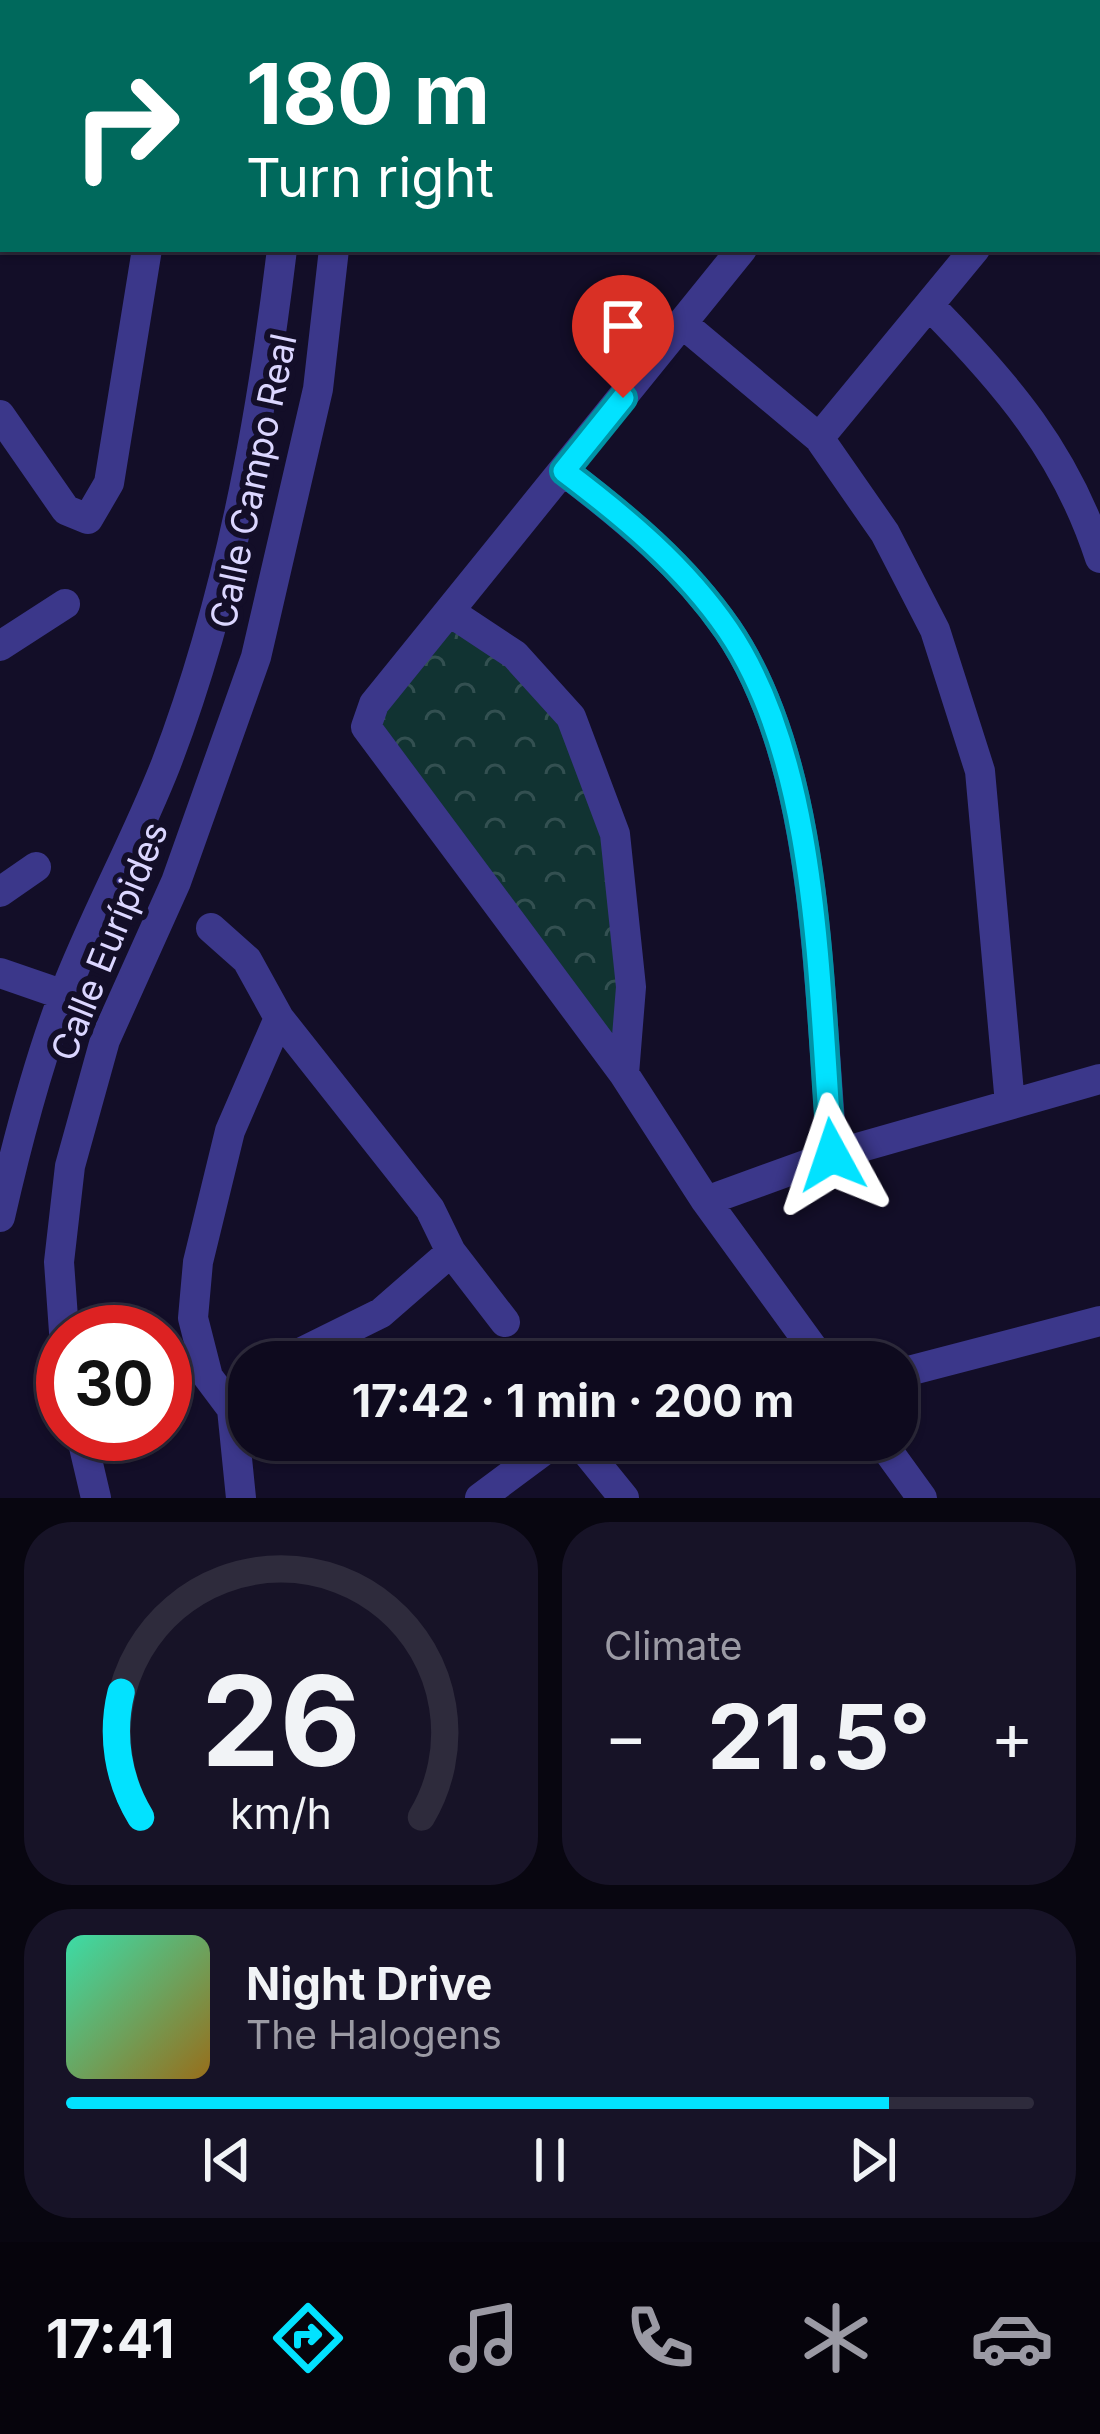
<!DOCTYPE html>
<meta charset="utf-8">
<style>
:root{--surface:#0e0a1e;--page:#171327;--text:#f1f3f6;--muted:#9b9aa4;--line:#2e2b3c;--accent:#02e2ff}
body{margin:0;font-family:Inter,sans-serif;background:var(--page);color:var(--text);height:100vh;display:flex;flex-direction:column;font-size:45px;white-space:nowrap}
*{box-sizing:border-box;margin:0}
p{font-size:39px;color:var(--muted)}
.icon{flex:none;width:66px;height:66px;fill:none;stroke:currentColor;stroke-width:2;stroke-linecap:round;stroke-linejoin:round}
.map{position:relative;height:1498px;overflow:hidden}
.panel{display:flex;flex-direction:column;gap:24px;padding:24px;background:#080610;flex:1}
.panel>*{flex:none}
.top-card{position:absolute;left:0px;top:0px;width:1101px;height:252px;box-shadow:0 3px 9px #0004,0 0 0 3px var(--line);background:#00695c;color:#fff;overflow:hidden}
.speed{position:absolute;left:36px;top:1305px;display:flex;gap:24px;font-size:60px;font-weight:700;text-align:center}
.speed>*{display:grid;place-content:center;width:156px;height:156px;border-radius:50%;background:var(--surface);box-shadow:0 3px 9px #0004,0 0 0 3px var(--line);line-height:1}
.speed .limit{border:18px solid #d22;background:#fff;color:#111}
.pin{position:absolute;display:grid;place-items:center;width:102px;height:102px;color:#fff;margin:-123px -51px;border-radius:50% 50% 50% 0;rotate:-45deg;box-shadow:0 0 12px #0007}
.pin .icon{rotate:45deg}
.me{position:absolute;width:132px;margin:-66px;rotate:355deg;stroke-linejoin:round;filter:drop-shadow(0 0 9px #0008)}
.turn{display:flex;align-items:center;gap:42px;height:252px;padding:0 48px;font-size:54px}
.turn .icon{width:156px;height:156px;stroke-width:2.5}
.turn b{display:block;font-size:84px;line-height:102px}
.big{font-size:90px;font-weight:700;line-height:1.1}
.panel .widget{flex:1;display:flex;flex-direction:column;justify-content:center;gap:18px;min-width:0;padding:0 42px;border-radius:48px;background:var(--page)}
.panel .dial{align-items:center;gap:0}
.dial svg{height:312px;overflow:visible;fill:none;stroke:var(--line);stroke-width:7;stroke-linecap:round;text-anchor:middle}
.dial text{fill:var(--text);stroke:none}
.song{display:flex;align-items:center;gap:36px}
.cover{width:144px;height:144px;border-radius:18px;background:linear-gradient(135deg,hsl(160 70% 55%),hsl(40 70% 35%))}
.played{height:12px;border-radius:6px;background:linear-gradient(90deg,var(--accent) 85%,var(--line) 85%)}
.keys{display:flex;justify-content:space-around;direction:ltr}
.heat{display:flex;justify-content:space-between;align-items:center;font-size:66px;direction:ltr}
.panel .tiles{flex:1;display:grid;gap:24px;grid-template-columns:1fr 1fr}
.widget:last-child{grid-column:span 2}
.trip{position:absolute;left:228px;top:1341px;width:690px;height:120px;border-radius:48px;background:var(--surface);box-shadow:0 3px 9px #0004,0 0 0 3px var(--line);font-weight:700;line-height:120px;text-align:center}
.menu{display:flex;height:192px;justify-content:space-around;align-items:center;background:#06040c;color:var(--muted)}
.menu .icon{width:84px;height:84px}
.menu .on{color:var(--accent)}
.menu b{font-size:54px;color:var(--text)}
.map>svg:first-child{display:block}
.park{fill:url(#park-crowns)}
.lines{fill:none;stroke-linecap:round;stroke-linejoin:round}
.minor{stroke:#3b378a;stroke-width:30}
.route-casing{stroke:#0193a6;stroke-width:30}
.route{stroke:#02e2ff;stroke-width:21}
.labels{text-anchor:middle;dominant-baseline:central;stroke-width:12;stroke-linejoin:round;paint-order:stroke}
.street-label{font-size:36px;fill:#dbd6ff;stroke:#130e28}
</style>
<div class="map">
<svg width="1100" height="1498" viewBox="0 0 1100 1498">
<defs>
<pattern id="park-crowns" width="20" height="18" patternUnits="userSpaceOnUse" patternTransform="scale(3)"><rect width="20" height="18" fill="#113332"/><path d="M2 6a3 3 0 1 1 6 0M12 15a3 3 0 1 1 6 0" fill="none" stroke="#335051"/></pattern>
</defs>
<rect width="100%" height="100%" fill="#130e28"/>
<path class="park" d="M450 612 571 717 615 834 624 1074 374 741V704Z"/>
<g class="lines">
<path class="minor" d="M187 3V0
M302 3V0
M352 3V0
M684 3 686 0
M936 3 938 0
M0 51H3
M1098 91 1100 89
M1098 214 1100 216
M742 249 374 704 366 727 624 1074 706 1201 823 1362
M930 306C1006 383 1066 453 1100 558
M683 324 819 438 885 533 935 630 980 771 1010 1104
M0 415 66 510 88 519 109 483 147 249
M819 438 975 249
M564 471C625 518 684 566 728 630 821 767 817 992 833 1155
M450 612 515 655 571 717 615 834 631 987 624 1074
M0 646 65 604
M0 892 36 867
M211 928 247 960 279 1018 430 1209 451 1252 505 1322
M0 973 64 995
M706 1201 833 1155 1100 1079
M0 1217C17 1142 36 1069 63 997 93 918 135 843 166 764 229 599 261 424 282 249
M64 1332 59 1262 70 1166 105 1040 176 882 256 657 318 389 334 249
M528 1360 530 1362
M282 1362 381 1313 451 1252
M897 1374 1100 1321
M81 1434 96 1498
M577 1440 624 1498
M880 1440 922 1498
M241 1498 232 1409 208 1377 193 1318 198 1262 230 1131 279 1018
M480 1498 558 1440"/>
</g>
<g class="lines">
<defs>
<path id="route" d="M623 398 564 471C625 517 684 566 728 630 821 767 818 993 832 1155"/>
</defs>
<use href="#route" class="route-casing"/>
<use href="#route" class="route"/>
</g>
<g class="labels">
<g class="street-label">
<text transform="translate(253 481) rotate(-78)">Calle Campo Real</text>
<text transform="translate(109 941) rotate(-68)">Calle Eurípides</text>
</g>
</g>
</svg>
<div class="speed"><div class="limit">30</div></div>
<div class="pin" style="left:623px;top:398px;background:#d93025"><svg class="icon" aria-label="arrive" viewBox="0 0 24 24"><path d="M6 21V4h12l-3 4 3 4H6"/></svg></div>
<svg class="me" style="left:832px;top:1155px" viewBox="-20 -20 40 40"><path d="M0-17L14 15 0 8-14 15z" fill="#02e2ff" stroke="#fff" stroke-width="4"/></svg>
<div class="trip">17:42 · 1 min · 200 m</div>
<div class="top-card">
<div class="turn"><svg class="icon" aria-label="right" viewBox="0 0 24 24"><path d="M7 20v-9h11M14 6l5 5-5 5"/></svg><div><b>180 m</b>Turn right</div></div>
</div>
</div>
<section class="panel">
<div class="tiles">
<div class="widget dial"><svg viewBox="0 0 100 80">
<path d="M14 69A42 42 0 1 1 86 69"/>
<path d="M14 69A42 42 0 0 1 9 37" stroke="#02e2ff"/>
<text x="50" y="56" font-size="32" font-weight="700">26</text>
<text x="50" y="72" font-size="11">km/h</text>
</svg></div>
<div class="widget"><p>Climate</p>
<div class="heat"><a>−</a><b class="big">21.5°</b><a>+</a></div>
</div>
<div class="widget">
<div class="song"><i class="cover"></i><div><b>Night Drive</b><p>The Halogens</p></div></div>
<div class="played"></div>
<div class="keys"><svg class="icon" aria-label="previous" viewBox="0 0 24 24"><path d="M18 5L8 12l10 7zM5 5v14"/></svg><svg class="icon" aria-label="pause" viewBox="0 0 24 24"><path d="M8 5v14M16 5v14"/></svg><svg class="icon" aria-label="next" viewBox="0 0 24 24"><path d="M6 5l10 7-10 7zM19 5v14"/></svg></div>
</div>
</div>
</section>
<nav class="menu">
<b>17:41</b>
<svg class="icon on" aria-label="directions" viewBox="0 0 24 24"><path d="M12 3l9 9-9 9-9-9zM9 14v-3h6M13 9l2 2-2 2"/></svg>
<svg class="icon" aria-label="music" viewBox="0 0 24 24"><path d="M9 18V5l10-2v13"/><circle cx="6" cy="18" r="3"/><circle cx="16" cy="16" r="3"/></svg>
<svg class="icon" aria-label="phone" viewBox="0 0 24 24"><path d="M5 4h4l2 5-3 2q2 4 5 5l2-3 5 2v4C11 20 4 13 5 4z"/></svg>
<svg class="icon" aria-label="climate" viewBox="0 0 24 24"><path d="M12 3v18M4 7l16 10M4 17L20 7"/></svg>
<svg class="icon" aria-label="car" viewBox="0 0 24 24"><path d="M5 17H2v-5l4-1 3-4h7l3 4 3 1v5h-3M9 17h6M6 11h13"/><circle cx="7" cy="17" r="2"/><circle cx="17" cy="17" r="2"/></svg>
</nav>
